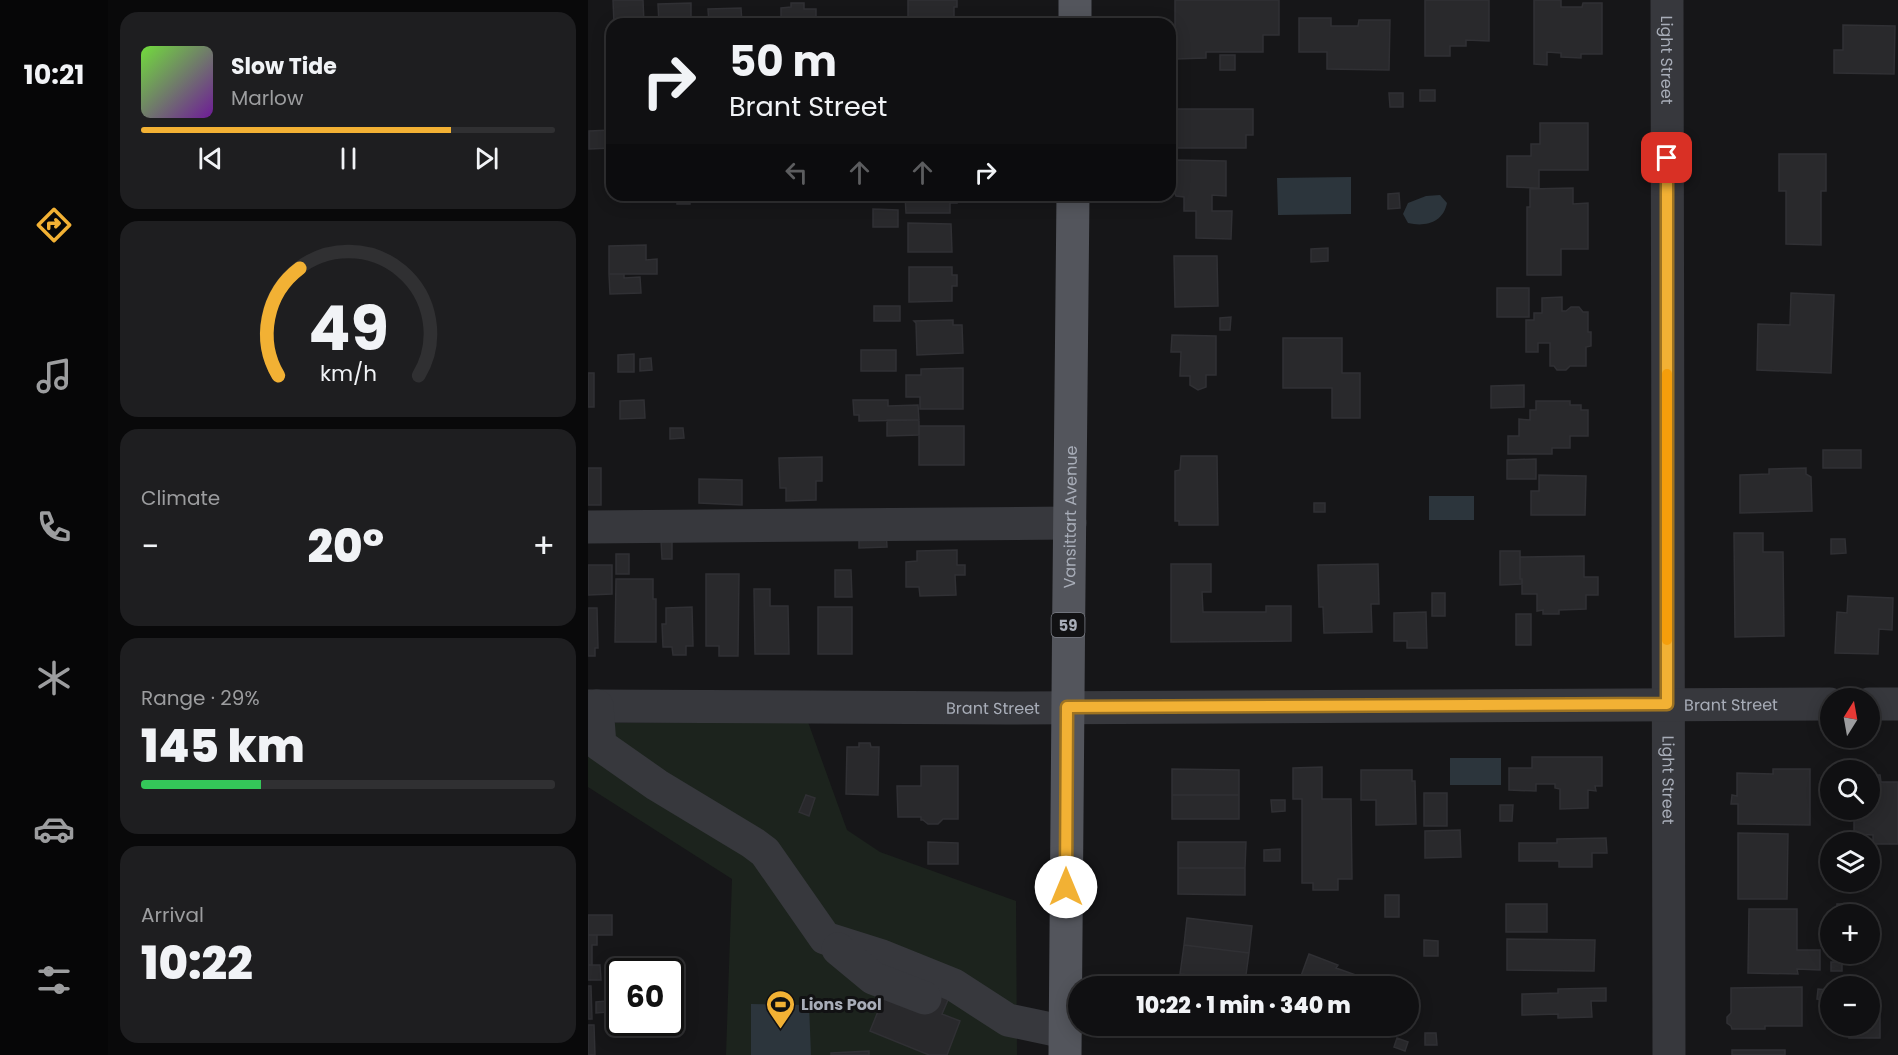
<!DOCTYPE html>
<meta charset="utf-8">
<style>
:root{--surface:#101012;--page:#1e1e20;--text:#f1f3f6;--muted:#9c9d9f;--line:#303032;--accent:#f2b134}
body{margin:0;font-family:Poppins,sans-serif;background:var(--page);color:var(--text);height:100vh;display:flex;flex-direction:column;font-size:22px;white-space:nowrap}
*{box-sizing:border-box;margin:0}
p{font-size:20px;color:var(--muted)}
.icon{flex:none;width:33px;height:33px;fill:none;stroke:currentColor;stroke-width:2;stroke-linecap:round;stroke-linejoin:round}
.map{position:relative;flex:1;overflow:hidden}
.side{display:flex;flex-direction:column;gap:12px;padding:12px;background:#09090a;width:480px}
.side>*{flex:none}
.top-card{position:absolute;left:18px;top:18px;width:570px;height:183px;border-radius:18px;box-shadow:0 3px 15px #0003,0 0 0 2px var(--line);background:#101012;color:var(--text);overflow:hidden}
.needle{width:39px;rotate:11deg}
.controls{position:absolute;left:1232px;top:688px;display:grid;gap:12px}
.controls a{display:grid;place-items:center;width:60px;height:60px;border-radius:50%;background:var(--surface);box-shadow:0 3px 15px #0003,0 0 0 2px var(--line);font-size:30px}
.speed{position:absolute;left:18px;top:958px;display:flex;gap:12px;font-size:30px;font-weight:700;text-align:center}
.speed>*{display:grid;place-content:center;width:78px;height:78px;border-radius:50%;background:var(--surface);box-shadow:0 3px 15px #0003,0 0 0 2px var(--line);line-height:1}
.speed .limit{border:3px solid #111;border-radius:9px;background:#fff;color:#111}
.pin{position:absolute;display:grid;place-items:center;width:51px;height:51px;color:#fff;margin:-26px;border-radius:12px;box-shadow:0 3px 9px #0006}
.me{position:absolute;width:66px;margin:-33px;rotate:0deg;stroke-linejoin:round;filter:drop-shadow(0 0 4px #0008)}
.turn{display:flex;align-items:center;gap:21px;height:126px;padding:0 24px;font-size:27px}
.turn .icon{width:78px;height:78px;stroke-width:2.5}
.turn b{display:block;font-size:42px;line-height:51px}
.lanes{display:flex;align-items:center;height:57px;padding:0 24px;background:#0003;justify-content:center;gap:30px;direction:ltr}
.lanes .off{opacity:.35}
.big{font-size:45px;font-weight:800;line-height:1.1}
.side .widget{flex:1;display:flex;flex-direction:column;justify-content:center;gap:9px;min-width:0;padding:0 21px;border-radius:18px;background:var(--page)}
.side .dial{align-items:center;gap:0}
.dial svg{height:156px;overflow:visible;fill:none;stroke:var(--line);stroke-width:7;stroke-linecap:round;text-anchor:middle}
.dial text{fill:var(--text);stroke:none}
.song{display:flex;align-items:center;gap:18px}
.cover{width:72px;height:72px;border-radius:9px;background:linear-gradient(135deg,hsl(100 70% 55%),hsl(280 70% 35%))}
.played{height:6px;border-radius:3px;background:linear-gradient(90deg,var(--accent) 75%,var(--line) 75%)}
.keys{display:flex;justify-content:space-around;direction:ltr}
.heat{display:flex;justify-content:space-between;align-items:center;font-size:33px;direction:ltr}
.charge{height:9px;border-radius:4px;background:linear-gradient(90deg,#34c759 29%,var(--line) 0)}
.trip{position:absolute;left:480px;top:976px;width:351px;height:60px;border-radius:30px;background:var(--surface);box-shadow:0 3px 15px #0003,0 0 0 2px var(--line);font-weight:800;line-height:60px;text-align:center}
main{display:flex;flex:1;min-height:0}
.tab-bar{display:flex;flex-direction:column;width:108px;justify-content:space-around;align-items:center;background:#060607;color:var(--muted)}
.tab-bar .icon{width:42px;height:42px}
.tab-bar .current{color:var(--accent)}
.tab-bar b{font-size:27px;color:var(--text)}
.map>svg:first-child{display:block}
.green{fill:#1c231d}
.water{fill:#2c353c}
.building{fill:#29292c;stroke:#303034;stroke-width:1.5}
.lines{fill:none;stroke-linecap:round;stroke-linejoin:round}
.minor{stroke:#37383d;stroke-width:33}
.major{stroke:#53555c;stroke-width:33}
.route-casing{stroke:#9d7322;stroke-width:15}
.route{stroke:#f2b134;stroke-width:10}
.slow{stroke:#f59e0b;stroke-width:10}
.labels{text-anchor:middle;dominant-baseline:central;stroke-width:6;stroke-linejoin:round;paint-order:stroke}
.shield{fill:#111113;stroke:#7b7e86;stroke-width:1.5}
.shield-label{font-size:15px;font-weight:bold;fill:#a8adb8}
.street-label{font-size:16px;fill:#a8adb8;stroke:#111113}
.poi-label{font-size:16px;font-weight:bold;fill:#a8adb8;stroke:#111113;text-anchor:start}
</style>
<main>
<nav class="tab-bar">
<b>10:21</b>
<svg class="icon current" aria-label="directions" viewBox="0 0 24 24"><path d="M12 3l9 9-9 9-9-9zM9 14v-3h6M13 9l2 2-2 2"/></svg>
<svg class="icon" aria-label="music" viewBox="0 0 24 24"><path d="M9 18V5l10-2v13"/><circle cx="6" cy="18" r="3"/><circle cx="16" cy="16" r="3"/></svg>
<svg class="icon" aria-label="phone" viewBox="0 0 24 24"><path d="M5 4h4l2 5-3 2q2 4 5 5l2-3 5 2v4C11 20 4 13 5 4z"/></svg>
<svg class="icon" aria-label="climate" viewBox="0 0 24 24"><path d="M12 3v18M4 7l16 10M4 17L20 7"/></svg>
<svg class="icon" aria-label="car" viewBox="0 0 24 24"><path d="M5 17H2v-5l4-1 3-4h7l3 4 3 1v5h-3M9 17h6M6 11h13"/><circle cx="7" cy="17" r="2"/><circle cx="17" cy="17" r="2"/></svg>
<svg class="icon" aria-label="filters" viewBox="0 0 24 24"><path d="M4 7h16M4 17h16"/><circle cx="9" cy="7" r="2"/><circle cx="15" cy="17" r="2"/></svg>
</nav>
<section class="side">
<div class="widget">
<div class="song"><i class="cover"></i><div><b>Slow Tide</b><p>Marlow</p></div></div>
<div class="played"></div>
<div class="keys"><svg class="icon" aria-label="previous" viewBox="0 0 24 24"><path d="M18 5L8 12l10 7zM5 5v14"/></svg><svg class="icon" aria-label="pause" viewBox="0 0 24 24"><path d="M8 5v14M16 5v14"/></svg><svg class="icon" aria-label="next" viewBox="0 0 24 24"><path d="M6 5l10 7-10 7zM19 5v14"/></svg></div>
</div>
<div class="widget dial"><svg viewBox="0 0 100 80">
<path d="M14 69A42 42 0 1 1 86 69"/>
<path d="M14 69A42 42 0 0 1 25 14" stroke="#f2b134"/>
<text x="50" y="56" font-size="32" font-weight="700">49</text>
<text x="50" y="72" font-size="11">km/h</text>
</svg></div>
<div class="widget"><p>Climate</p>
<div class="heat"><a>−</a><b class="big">20°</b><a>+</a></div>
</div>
<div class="widget"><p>Range · 29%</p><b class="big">145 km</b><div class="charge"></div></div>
<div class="widget"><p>Arrival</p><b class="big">10:22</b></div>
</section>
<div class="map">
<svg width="1310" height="1055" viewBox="0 0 1310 1055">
<rect width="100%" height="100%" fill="#161618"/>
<path class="green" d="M220 722 259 830 292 852 428 901 429 1055H138L144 879 0 787V723Z"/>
<path class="water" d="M763 177V214L690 215 689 178Z
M852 195 859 203C855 223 837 227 820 223L815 214 820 203 838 196Z
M841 496H886V520H841Z
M862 758H913V785H862Z
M163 1004 221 1005 223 1055H163Z"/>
<path class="building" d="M25 0H55L56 24H26Z
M320 0H369V7H366V24H320Z
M587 0H691V35H675V52H618V58L587 59Z
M837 0H901V41L878 40V46H862V56H837Z
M946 0H973V7H994L995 3H1014V54H993V58L973 57V53L959 52V65L946 64Z
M103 3V24H71L70 4Z
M203 3H216V9H228V24H193V8L203 7Z
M153 8 154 24H121L120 9Z
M711 18H743V26H770L771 20H802L801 70 739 69V52H711Z
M1255 25 1307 26 1306 74 1246 73V50H1255Z
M632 55H647V70H632Z
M832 90H847V101H832Z
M801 93H815V107H802Z
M588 109H665V135H658V148H588Z
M952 123H1000V170H951V188L919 187V156H943V144H952Z
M24 130V148L1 149V131Z
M1191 154H1238V191H1233V245L1198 244V191H1191Z
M588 160 638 161V196L624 195V211H644L643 239 608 238V211H596V197L588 196 584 185 583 176Z
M985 188V204L1000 203V249H973V275H939V207H942V189Z
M811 193 812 208 800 209V194Z
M89 195H102V204H89Z
M317 195H369V203H362V213H318Z
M285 209 310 210V227H285Z
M320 223 363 224 364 252H320Z
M58 245V260L69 259V274H21V246Z
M740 248V261L723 262V249Z
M586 256H629L630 306 587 307Z
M321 267H364V275H369V286H364V301L321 302Z
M21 274H36V278L52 277 53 293 22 294Z
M909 288H941V317H909Z
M1203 293 1246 295 1243 373 1169 370 1170 324 1202 325Z
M974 297V311H978L983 307H991L995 312H1000V332H1003V346L998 347V366H982L978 370H969L966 366H962V343H950V352H938V320H946V313H954V298Z
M286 306H312V321H286Z
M643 317 642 330H632V318Z
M365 320V325H374L375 353 329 355 328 323 326 321Z
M584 335 628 336V375H618V387L610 390 602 385V376H592L593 352H583Z
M695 338H754V373H772V418H744V388H695Z
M273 350H308V371H273Z
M46 354V372H30V355Z
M63 358 64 370 52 371V359Z
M375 368V409H332V397H318V375H333V369Z
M0 373H6V407H0Z
M936 385V407L903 408V386Z
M56 400 57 418 32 419V401Z
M265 400H300V406L330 405 331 420 271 421V415H266Z
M948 401H982V405H993V410H1000V436H982V448H964V454H920V436H931V419L942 420V410H948Z
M299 420H331V435L299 436Z
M331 426H376V465H331Z
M82 428H95L96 438 82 439Z
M1235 450H1273V468H1235Z
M593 456H629L630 525H591V521H587V471L592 470Z
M234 457V481H228V500L198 501V488H192L191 458Z
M948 459V479H919V460Z
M0 468H13V505H0Z
M1218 468V474L1223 477 1224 511 1152 513V475L1181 474V469Z
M951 475 998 476 997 515H943V491H951Z
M111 479 154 480V505L111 503Z
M726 503H737V512H726Z
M271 530H298L299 547 271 548Z
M1146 533H1175V552H1195L1196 636 1147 637Z
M1243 539H1257L1258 553 1243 554Z
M73 540H84V559H74Z
M369 550V565H377V575H367L368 595 332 596 331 587H318V562L329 561V551Z
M912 551H932V579H934V584L912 585Z
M28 554H41V574H28Z
M996 556V577H1010V595H998V609L971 610V614H955V610L949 611V594H934V579H932V557Z
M583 564H623V592H614L615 612H678V606H703V641L583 642Z
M790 564 791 604H783L784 632 736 633 735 607H731L730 565Z
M0 565H24V594L0 595Z
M247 570H263L264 597H247Z
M118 574H151L150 656H131V646H118Z
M28 579H65V599H68V642H27Z
M166 589H182V606H200L201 654H167Z
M844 593H857V616H844Z
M1260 596 1305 598 1304 630 1291 629 1290 654 1247 653 1249 612 1259 613Z
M104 607 105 646H98V655H85L84 647H75L74 624H78V608Z
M230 607H264V654H230Z
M0 608H9L10 648H7V656H0Z
M838 612 839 648H819V641H806V613Z
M928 614H943V645H928Z
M271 743H282L283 747H291L290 795 258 794 259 747H271Z
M944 757H1014V786H1007L1008 791 1000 790V808L972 809V789L967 788V784H948V791L921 790V768H944Z
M333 766H370V819H355L350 824H340L335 820H333V817H310L309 786H333Z
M734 767V799H763L764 879H750V890H725V883H714V799H705V768Z
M584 769 651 770V795H584Z
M1185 769H1222V825L1150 824V804H1143L1144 795 1149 796V773L1185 774Z
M773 770H824V781H827L828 824 788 825V800H773Z
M1281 775H1292L1293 782H1310V844H1285V835L1266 834V810H1281Z
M836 793H859V826H836Z
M218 795 227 798 221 816 211 812Z
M584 795H651V819H584Z
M683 800H697V811L684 812Z
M912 805H925L924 821H912Z
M872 830 873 857 837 858V831Z
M1150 833 1200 834 1199 899H1150Z
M1018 838 1019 853H1004V867H971V861H931V843H969V839Z
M340 842 370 843V864H340Z
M590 842H658L657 868H590Z
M692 849V861H676V850Z
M590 868H657V895L590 894Z
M797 895H811V917H797Z
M918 904H959V932H918Z
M1249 904H1265L1264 915H1252L1249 913Z
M1161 909H1209V950H1232V970L1209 969 1210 974 1160 973Z
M0 915H24V935H0Z
M599 918 664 926 661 953 596 945Z
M0 935H9V945H4V965H0Z
M919 939 1007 940 1006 971 919 970Z
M836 940 850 941V956H836Z
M596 945 661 953 657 982 592 974Z
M721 954 750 965 748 968 779 979 776 987H709Z
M1243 962H1254V971H1243Z
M0 965H12L13 980H0Z
M372 972 354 1014 372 1021 359 1055H341L282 1031 295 999Z
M0 986H3L4 1019H0Z
M1214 987V1026H1177V1029H1144L1143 1026 1139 1023V1017L1143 1013V988Z
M1018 988V1001H1003L1004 1017 970 1018V1014L934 1015V994L970 993V989Z
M1230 989 1240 990V1000L1229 999Z
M18 1001 19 1012 8 1013V1002Z
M1281 1007 1292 1008V1038H1261L1262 1026H1281Z
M0 1025H6L7 1055H0Z
M837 1033H848L849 1045H837Z
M809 1038 820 1042 817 1051 806 1047Z
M1144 1050H1197V1055H1144Z
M281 1051V1055H243V1053Z"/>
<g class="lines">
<g class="minor">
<path id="s1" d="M1079 0 1081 1055"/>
<path d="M0 527 482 523"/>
<path d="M1281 704H1310"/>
<path id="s2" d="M0 706 419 708 1242 704"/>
<path d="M9 706 12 745 69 785 165 843 177 852 237 938 294 956 366 985 420 1020 477 1032"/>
<path d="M250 949 285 978 337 998"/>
</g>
<g class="major">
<path d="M487 24V0"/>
<path id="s3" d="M477 1055C477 768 484 482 485 195"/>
</g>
</g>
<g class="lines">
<defs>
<path id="route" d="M478 887 479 707 1079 704V158"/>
</defs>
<use href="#route" class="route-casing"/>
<use href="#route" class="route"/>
<path class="slow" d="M1079 640V374"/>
</g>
<defs>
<symbol id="stadium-pin" viewBox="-11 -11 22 30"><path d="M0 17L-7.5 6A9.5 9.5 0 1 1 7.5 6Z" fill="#f2b134" stroke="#111113"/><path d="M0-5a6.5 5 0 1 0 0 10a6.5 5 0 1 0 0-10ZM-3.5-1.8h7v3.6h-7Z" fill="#111"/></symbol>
</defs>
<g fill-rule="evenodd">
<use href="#stadium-pin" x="176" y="988" width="33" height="45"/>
</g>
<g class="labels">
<rect class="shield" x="463.5" y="613" width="33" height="24" rx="4.5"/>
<g class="shield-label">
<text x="480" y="625">59</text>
</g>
<g class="street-label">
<text stroke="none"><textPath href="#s1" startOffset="60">Light Street</textPath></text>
<text stroke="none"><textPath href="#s3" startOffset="538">Vansittart Avenue</textPath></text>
<text stroke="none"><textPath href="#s2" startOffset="1143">Brant Street</textPath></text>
<text stroke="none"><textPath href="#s2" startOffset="405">Brant Street</textPath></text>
<text stroke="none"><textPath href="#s1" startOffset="780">Light Street</textPath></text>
</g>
<g class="poi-label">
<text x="213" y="1004">Lions Pool</text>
</g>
</g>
</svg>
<div class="controls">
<a><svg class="needle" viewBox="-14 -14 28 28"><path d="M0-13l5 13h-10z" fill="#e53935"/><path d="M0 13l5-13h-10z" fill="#9c9d9f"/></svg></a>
<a><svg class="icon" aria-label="search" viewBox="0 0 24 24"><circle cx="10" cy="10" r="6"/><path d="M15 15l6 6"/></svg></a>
<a><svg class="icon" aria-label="layers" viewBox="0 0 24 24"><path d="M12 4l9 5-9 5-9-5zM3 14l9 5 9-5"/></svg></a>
<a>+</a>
<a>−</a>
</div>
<div class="speed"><div class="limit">60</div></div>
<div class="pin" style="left:1079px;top:158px;background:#d93025"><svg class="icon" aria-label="arrive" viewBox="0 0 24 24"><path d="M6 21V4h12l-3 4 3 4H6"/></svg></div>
<svg class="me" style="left:478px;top:887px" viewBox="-20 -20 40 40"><circle r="19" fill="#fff"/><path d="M0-13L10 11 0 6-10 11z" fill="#f2b134"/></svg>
<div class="trip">10:22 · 1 min · 340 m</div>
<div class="top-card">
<div class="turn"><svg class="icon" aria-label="right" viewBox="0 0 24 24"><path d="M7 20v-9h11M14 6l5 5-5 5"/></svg><div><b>50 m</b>Brant Street</div></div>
<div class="lanes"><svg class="icon off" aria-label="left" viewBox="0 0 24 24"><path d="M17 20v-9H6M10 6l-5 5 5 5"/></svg><svg class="icon off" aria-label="ahead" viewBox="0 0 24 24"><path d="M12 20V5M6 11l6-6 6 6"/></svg><svg class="icon off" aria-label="ahead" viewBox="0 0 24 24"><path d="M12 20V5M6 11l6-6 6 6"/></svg><svg class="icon" aria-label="right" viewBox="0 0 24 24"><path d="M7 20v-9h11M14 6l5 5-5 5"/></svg></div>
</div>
</div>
</main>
